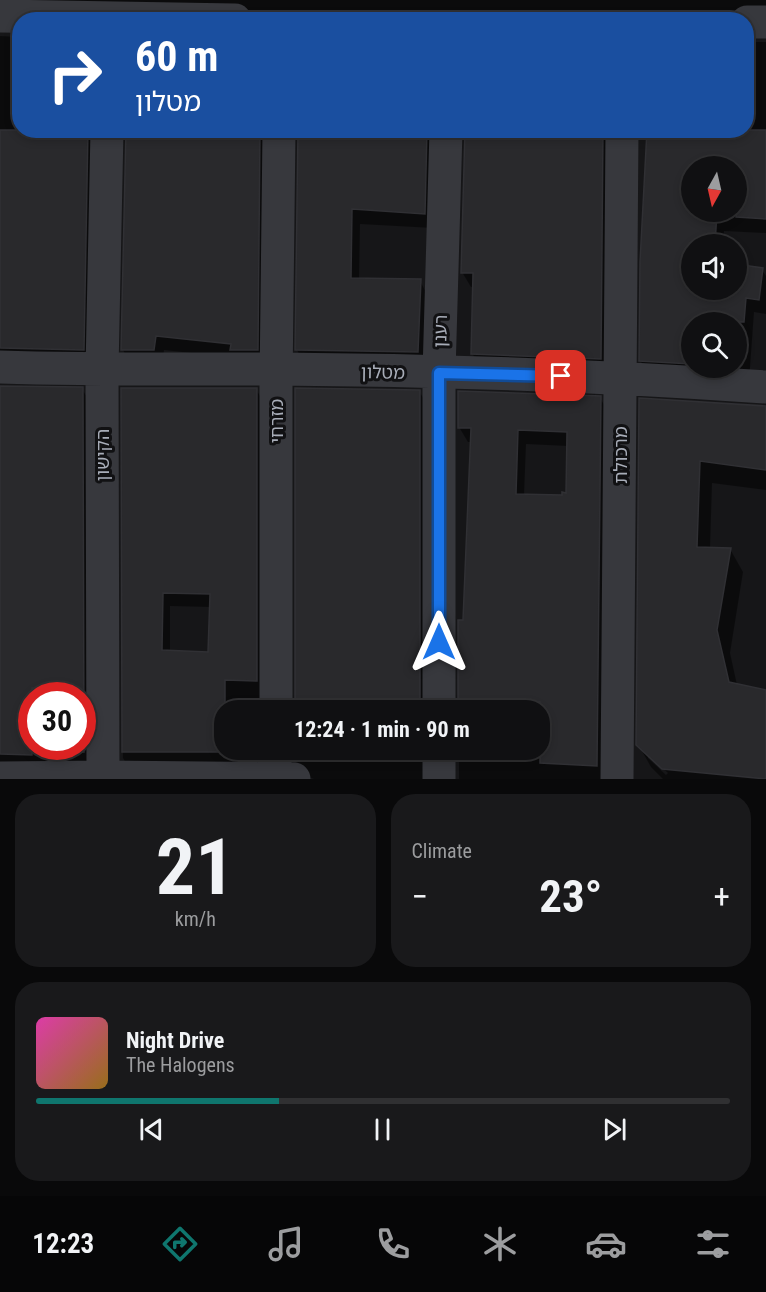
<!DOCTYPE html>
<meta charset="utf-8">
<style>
:root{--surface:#101012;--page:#19191b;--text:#f1f3f6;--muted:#9c9d9f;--line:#303032;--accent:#0f766e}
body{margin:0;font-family:"Roboto Condensed","Noto Sans Hebrew",sans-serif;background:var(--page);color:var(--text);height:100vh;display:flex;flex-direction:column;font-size:22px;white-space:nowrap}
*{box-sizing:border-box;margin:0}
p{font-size:20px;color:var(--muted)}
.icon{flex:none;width:33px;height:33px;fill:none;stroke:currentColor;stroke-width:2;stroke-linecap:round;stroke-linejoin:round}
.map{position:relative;height:779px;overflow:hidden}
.drawer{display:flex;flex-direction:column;gap:15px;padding:15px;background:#09090a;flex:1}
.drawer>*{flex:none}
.banner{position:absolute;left:12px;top:12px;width:742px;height:126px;border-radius:24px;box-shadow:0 3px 9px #0003,0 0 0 2px var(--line);background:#1a4fa0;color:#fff;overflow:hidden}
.needle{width:39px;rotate:188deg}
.buttons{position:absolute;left:681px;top:156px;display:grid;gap:12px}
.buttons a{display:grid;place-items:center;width:66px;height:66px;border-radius:50%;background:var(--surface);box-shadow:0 3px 9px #0003,0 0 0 2px var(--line);font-size:30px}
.speed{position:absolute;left:18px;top:682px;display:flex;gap:12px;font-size:30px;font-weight:700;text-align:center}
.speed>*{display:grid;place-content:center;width:78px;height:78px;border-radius:50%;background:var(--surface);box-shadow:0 3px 9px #0003,0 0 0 2px var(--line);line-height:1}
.speed .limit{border:9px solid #d22;background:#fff;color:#111}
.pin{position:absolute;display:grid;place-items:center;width:51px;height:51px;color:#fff;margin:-26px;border-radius:12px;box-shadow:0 3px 9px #0006}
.me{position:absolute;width:66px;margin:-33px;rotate:0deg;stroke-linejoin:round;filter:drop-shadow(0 0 4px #0008)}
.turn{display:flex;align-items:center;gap:21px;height:126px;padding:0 24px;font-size:27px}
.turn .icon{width:78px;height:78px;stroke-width:2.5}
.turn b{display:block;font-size:42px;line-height:51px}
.big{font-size:45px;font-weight:700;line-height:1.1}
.drawer .widget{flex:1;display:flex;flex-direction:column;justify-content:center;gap:9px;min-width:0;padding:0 21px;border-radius:24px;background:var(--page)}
.drawer .dial{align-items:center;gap:0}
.dial b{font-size:78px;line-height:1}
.song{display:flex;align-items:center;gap:18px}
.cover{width:72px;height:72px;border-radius:9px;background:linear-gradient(135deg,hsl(320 70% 55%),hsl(40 70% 35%))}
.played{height:6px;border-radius:3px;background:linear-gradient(90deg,var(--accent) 35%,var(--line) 35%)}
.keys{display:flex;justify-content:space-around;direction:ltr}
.heat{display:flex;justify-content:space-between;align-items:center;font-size:33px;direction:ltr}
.drawer .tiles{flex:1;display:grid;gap:15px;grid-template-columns:1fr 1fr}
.widget:last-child{grid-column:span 2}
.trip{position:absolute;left:214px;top:700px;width:336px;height:60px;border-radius:24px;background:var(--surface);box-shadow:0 3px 9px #0003,0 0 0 2px var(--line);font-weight:700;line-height:60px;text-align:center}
.tabs{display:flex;height:96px;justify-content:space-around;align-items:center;background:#060607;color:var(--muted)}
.tabs .icon{width:42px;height:42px}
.tabs .active{color:var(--accent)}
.tabs b{font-size:27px;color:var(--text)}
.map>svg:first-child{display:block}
.shadow{fill:#0007;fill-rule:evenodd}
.building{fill:#29292c;stroke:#303034;stroke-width:1.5;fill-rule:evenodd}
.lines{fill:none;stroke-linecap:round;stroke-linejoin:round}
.minor{stroke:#37383d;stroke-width:33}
.route-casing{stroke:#114b97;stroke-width:15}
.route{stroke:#1a73e8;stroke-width:10}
.labels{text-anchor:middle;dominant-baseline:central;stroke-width:6;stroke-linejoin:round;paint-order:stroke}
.street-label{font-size:18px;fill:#a8adb8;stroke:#111113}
</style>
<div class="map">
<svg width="766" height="779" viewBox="0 0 766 779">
<rect width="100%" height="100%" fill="#161618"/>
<path class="shadow" d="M0 0H766V18L747 20H255L245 16Z
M0 36 20 37V130H104L91 364 0 365Z
M747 42H766V233L724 231 723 244H692V290H736L762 270 766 276V314L754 312 749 381 649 375 640 360 648 140 643 130H747ZM692 166H736V212H692ZM692 322H736V368H692Z
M127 130H276L265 365 237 358 164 350 162 365H131L123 350Z
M299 130H443L433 228 360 224 359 279 420 281 428 296 425 367 305 365 297 350Z
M466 130H619L609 373 481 368 472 353 474 287H471L462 272Z
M0 387 82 389 91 404 92 773 0 776ZM32 696H82V747H32Z
M122 389H256L264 403V644L259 711H225V750H257L255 773 131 772 123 758ZM170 606 211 607 210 653 170 652Z
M419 391 428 406V711H296Z
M600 398 609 413 605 779H459V750H540V711H459L472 442H468L459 427ZM526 444 568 446 567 494 563 497 524 495Z
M640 400 766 407V490L712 483 710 549H730L743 572 730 653 737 685 766 691V779H663L651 767 638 744ZM648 754 668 773 666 775 648 758Z
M295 750H436L428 779H314L304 775 295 760Z"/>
<path class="building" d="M0 130H88L84 350 0 348Z
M126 130H260L258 350H230L231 344 156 336 154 350H121Z
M298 130H427L425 214 352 209 351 278 421 279 418 352 295 350Z
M465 130H603L601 359 471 354 473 273H461Z
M647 130H766V219L736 217V166H692V212H717L715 244H692V290H736V264L763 268 759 300 746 298 744 322H692V364L639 361 640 262Z
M0 386 83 387 84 752H82V691L32 688V755L0 754Z
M121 388H257V681L225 680V752H122ZM163 593 210 594 208 652 162 650Z
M295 388 420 390V711H295Z
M458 391 601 396 597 766 540 763V702L489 699 488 711H458V620H463L471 428H458ZM518 430 567 432 566 493 562 492V495L516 494Z
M639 398 766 406V470L700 461 697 547 731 548 717 630 729 682 766 690V779L662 769 636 745Z
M294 750H420V761L294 757Z
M458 750H486L485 759 458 757Z"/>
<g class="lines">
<path class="minor" d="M0 16 235 20
M747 22H766
M0 367C92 370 184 369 277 369 440 370 603 376 766 387
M276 711V384L279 130
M439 711V373L446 130
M0 778 103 777 294 779
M103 779 102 370 107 130
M275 779V750
M439 779V750
M617 779 622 130"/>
</g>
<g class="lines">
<defs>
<path id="route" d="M439 642V373L561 376"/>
</defs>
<use href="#route" class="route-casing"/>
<use href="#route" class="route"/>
</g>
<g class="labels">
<g class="street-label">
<text transform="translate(440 331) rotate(-88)">רענן</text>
<text transform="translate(383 372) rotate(1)">מטלון</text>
<text transform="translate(276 421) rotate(-90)">מזרחי</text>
<text transform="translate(102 455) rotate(-90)">הקישון</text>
<text transform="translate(620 455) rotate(-90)">מרכולת</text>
</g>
</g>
</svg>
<div class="buttons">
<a><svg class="needle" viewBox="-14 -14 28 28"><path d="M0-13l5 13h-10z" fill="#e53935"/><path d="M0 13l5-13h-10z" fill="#9c9d9f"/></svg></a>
<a><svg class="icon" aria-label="sound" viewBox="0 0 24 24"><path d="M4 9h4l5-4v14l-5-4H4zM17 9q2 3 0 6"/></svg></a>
<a><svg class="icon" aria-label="search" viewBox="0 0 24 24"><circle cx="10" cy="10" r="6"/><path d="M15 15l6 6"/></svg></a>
</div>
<div class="speed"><div class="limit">30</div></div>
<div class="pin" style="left:561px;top:376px;background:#d93025"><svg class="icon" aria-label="arrive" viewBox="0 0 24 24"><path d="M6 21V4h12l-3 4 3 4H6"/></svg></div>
<svg class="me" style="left:439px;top:642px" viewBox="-20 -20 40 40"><path d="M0-17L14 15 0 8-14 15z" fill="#1a73e8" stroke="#fff" stroke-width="4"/></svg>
<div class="trip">12:24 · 1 min · 90 m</div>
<div class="banner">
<div class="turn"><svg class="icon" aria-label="right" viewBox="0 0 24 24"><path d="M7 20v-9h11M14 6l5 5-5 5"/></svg><div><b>60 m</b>מטלון</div></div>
</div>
</div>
<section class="drawer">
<div class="tiles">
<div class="widget dial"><b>21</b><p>km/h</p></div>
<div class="widget"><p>Climate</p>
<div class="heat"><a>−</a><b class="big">23°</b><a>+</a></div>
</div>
<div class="widget">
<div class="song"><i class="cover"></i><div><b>Night Drive</b><p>The Halogens</p></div></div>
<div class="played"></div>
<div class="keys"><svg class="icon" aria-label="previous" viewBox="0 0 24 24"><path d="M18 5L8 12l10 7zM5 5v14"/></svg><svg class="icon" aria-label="pause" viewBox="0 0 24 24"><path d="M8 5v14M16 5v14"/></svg><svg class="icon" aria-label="next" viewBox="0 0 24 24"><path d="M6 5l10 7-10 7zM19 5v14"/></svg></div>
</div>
</div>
</section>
<nav class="tabs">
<b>12:23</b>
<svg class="icon active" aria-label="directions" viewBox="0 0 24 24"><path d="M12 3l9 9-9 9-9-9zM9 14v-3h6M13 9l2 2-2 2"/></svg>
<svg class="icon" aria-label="music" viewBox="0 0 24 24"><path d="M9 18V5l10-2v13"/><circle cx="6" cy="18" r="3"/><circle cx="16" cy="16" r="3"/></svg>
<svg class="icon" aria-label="phone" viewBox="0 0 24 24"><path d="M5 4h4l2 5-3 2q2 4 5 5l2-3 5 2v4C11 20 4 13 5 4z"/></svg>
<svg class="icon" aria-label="climate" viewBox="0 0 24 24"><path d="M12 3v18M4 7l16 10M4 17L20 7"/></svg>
<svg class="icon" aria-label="car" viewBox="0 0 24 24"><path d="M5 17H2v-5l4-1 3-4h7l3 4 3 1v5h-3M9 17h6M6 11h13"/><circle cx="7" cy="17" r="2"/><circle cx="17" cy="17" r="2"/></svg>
<svg class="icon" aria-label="filters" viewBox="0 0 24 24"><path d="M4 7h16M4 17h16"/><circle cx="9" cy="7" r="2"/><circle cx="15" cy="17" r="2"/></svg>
</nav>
